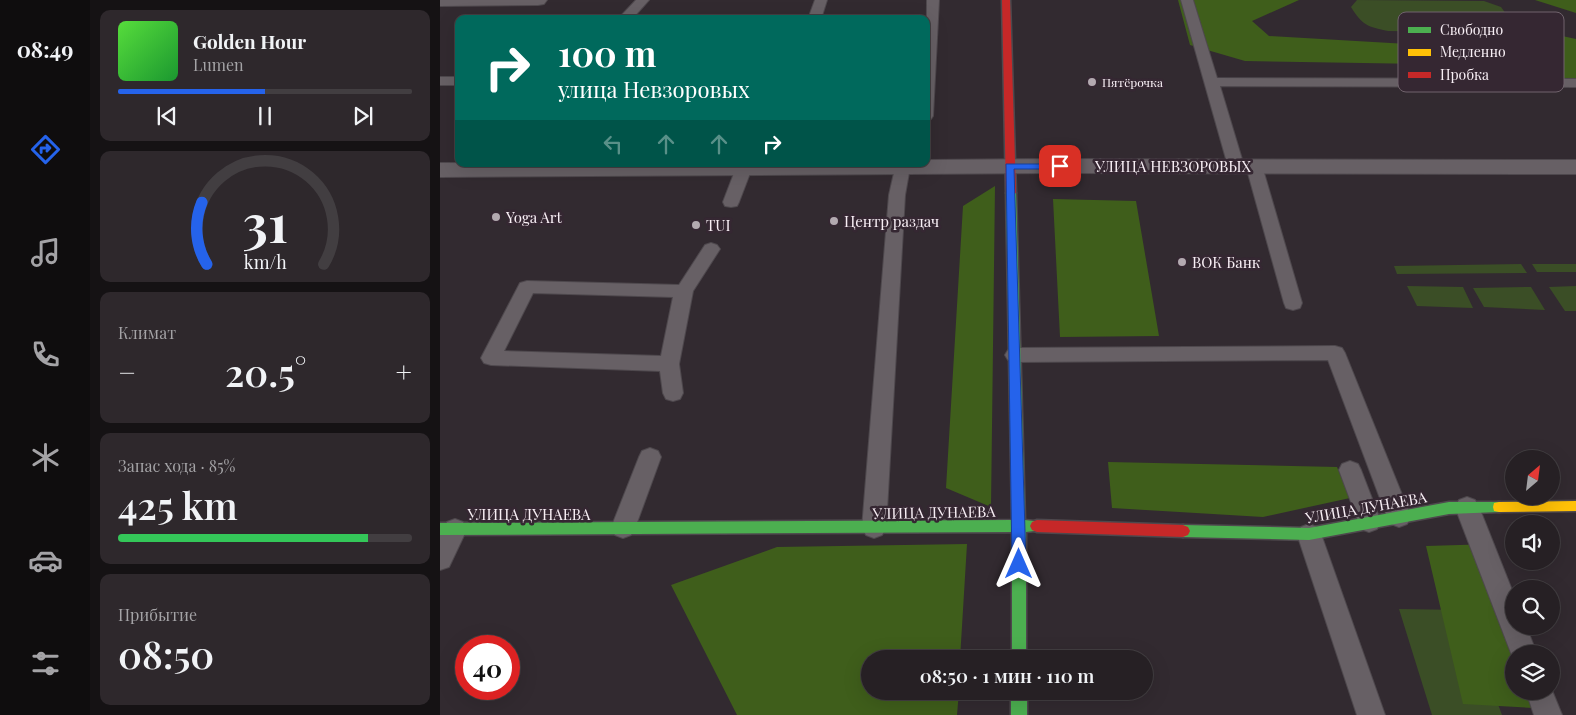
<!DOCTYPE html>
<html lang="ru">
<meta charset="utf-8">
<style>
:root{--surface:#262024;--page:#2e282c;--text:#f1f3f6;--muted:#a4a3a6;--line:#423e41;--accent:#2563eb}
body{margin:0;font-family:"Playfair Display",serif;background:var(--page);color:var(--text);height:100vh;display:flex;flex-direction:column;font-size:19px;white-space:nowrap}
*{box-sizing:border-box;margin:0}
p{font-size:16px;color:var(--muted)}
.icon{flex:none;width:28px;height:28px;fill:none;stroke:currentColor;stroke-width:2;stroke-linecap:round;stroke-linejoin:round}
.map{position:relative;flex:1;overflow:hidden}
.details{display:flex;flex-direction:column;gap:10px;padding:10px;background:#151214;width:350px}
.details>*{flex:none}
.top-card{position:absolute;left:15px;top:15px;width:475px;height:152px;border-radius:10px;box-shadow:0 5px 20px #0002,0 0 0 1px var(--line);background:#00695c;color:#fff;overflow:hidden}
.needle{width:32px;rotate:28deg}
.fabs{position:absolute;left:1065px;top:450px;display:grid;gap:10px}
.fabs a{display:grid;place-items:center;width:55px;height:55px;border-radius:50%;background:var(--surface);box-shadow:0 5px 20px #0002,0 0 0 1px var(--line);font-size:25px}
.speed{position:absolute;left:15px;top:635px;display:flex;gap:10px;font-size:25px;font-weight:700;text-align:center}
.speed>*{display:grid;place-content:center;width:65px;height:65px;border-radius:50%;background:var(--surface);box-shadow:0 5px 20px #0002,0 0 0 1px var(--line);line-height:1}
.speed .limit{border:8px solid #d22;background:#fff;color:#111}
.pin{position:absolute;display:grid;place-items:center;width:42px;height:42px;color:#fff;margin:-21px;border-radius:10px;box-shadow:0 2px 8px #0006}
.me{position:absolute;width:55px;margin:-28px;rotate:0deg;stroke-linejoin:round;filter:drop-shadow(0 0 4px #0008)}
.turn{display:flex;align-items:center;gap:18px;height:105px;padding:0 20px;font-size:22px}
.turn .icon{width:65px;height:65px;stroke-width:2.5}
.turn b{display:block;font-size:35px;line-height:42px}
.lanes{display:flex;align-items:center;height:48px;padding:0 20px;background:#0003;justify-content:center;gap:25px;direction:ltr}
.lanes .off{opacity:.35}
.big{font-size:38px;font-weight:600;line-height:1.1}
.details .card{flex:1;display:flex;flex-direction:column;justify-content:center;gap:8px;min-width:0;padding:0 18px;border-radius:10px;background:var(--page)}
.details .dial{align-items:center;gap:0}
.dial svg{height:130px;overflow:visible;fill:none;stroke:var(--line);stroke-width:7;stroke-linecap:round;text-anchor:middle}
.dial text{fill:var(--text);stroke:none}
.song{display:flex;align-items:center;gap:15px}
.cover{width:60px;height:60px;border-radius:8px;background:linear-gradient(135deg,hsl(110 70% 55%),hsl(130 70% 35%))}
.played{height:5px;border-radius:2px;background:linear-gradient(90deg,var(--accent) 50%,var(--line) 50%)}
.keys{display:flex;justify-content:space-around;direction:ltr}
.heat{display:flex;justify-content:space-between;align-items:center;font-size:28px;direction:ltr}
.charge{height:8px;border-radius:4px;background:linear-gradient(90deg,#34c759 85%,var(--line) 0)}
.trip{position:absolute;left:421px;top:650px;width:292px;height:50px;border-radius:25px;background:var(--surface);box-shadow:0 5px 20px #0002,0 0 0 1px var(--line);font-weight:600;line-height:50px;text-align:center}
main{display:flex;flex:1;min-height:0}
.menu{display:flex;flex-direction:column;width:90px;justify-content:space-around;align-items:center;background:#0f0d0e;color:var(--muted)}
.menu .icon{width:35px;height:35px}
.menu .current{color:var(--accent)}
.menu b{font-size:22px;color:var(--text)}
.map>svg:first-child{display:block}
.green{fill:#3b4e26}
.forest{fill:#3f5e1b}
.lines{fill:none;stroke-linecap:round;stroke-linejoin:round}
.lane-casing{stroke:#4e484d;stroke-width:2}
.street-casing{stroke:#4e484d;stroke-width:2}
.fast-casing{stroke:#4e484d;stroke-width:3}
.slow-casing{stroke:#4e484d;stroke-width:3}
.jam-casing{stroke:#4e484d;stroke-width:3}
.lane{fill:#676065;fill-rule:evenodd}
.street{fill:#676065;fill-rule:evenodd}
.fast{fill:#4caf50;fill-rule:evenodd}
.slow{fill:#ffc107;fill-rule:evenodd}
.jam{fill:#c62828;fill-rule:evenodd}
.route{fill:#2563eb;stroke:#184099}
.poi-dot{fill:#b3aab0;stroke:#352732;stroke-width:2}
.labels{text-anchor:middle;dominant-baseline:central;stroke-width:5;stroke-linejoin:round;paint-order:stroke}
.far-poi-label{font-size:12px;fill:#f8eff5;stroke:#352732;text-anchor:start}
.street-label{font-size:15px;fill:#f8eff5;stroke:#352732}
.poi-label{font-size:15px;fill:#f8eff5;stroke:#352732;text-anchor:start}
.key{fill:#352732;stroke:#70636c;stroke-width:1}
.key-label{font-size:14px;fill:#f8eff5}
</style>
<main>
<nav class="menu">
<b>08:49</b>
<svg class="icon current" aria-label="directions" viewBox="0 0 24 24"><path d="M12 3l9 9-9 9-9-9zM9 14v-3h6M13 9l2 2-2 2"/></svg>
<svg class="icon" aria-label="music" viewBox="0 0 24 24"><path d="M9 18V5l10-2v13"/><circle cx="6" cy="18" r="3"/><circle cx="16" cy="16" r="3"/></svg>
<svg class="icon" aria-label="phone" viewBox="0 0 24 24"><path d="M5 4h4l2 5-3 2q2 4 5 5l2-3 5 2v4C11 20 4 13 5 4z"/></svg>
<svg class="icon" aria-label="climate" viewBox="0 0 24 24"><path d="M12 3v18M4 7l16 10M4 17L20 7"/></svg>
<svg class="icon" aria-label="car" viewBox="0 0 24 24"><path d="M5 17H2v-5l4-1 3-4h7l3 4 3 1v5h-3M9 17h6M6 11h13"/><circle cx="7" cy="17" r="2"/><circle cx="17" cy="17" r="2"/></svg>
<svg class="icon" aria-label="filters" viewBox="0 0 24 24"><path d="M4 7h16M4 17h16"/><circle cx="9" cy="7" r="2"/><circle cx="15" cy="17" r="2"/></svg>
</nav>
<section class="details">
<div class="card">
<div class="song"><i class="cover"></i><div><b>Golden Hour</b><p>Lumen</p></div></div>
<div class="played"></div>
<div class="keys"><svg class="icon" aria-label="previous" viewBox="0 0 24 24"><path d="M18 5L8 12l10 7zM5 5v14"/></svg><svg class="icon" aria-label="pause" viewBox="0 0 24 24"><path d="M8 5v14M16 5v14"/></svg><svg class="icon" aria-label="next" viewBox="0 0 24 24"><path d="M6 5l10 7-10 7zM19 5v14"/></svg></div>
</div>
<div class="card dial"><svg viewBox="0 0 100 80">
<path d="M14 69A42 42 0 1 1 86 69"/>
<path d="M14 69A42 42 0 0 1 11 31" stroke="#2563eb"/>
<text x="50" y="56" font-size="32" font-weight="700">31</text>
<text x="50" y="72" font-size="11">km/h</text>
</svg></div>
<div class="card"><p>Климат</p>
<div class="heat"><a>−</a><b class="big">20.5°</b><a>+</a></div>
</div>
<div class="card"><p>Запас хода · 85%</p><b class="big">425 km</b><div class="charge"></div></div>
<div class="card"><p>Прибытие</p><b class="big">08:50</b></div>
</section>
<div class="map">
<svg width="1136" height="715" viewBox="0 0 1136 715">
<rect width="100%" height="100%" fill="#322a30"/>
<path class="green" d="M917 0 1044 1 1061 7 1074 25 1073 29 1065 33 948 31C928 27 922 25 911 7Z
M1081 264 1087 273 957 274 954 266Z
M1092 264H1136V272H1097Z
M967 286 1023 287 1033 308 977 306Z
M1136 286V311H1125L1109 287Z
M1091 287 1105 310 1044 307 1033 288Z
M959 609 1023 610 1062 715H992Z"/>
<path class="forest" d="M738 0H859L812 21 829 36 985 45 984 64 805 61 750 45Z
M1095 0H1136V13Z
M1113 34 1136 39V80L1070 76 1069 65 1123 60Z
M555 186 551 507 506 488 523 206Z
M613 199 696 201 719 336 620 337Z
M668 462 897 467 910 498 823 517 672 508Z
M527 544 520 659H430V691H519L517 715H297L231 585 337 547Z
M1053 544 1074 654V691H1089L1093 708 1023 704 986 546Z"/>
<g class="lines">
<defs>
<path id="lane" d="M196 0H209L192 19H178Z
M375 0H387L381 19H368Z
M487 0H499L493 116 491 119 486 120Z
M741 0H753L777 78 1136 79V87L780 86 804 166 802 169H790L788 166Z
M0 77H19V85H0Z
M814 161 820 163 822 166 862 303 860 308 853 310 846 308 844 303 806 166 808 163Z
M302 164 310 165 312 168 299 202 297 206 291 207 285 206 283 202 296 168Z
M456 164H468L470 167 465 195 446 528 442 535 434 538 426 535 422 528 449 195Z
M271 243 277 245 280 249 253 291 239 364 243 393 240 399 233 401 226 399 223 393 220 371 51 365 44 363 41 358 80 283 87 281 239 285 265 245ZM93 293 233 297 221 356 64 351Z
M895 346 902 348 905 353 971 517 967 524 959 527 951 524 947 517 888 360 575 362 568 360 565 355 568 350 575 348Z
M210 448 218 451 221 457 195 528 191 535 183 538 175 535 171 528 199 457 202 451Z
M910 461 918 464 921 470 941 522 937 529 929 532 921 529 899 470 902 464Z
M1027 497 1035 500 1039 507 1074 595V626H1086L1097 654H1074V661L1015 507 1019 500Z
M15 519 23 522 27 529 9 567 0 570V535L7 522Z
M869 524 877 527 881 534 945 715H917L857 534 861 527Z
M1111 688 1122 715H1094L1086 691H1111Z"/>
<path id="street" d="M0 0H107L104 4 98 5 0 6Z
M620 159 1136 160V174L620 173 0 177V163L486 164V160Z"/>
<path id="fast" d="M571 190 576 193 585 520 602 522 604 526 602 530 586 532V659H572V532L0 535V523L572 520 566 193Z
M1009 502H1059L1064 503 1065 507 1064 511 1059 512 1009 514 869 540 743 537 738 535 736 531 738 527 743 525 869 528Z
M571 691H587V715H571Z"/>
<path id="slow" d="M1136 501V511L1059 512 1054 511 1053 507 1054 503 1059 502Z"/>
<path id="jam" d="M562 0H570L576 193 571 196 566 193Z
M597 520 743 525 748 527 750 531 748 535 743 537 597 532 592 530 590 526 592 522Z"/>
</defs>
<use href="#lane" class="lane-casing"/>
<use href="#street" class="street-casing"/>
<use href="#fast" class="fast-casing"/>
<use href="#slow" class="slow-casing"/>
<use href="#jam" class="jam-casing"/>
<use href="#lane" class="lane"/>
<use href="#street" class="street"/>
<use href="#fast" class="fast"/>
<use href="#slow" class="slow"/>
<use href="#jam" class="jam"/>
</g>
<path class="route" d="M566 164H620L624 166 620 169H574L586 564 584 568 579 570 574 568 572 564Z"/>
<g class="poi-dot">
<circle cx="652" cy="82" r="5"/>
<circle cx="56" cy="217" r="5"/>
<circle cx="394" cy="221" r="5"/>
<circle cx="256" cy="225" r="5"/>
<circle cx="742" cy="262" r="5"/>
</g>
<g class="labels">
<g class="far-poi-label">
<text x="662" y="82">Пятёрочка</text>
</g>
<g class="street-label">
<text x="733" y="166">УЛИЦА НЕВЗОРОВЫХ</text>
<text transform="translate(926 507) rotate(-10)">УЛИЦА ДУНАЕВА</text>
<text transform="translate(494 512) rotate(-1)">УЛИЦА ДУНАЕВА</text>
<text x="89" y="514">УЛИЦА ДУНАЕВА</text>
</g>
<g class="poi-label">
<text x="66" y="217">Yoga Art</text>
<text x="404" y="221">Центр раздач</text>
<text x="266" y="225">TUI</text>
<text x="752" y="262">ВОК Банк</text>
</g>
</g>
<rect x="958" y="12" width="166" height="80" rx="8" class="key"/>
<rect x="968" y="27" width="23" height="6" fill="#4caf50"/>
<rect x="968" y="49" width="23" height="7" fill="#ffc107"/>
<rect x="968" y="72" width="23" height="6" fill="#c62828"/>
<g class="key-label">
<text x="1000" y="35">Свободно</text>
<text x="1000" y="57">Медленно</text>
<text x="1000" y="80">Пробка</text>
</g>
</svg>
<div class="fabs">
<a><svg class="needle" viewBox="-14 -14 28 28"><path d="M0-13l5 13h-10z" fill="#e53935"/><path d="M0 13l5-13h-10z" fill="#a4a3a6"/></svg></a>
<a><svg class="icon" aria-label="sound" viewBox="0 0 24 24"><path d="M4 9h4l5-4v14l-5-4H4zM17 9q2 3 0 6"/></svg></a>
<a><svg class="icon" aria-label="search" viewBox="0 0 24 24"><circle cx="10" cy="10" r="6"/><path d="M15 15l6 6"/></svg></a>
<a><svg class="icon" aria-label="layers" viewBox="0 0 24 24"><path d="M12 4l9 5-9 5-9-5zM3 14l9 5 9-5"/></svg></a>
</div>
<div class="speed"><div class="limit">40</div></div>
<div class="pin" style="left:620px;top:166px;background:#d93025"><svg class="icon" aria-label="arrive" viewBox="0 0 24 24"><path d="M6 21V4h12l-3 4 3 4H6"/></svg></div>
<svg class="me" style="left:579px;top:564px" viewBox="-20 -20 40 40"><path d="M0-17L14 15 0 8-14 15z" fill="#2563eb" stroke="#fff" stroke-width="4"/></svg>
<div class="trip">08:50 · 1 мин · 110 m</div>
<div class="top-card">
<div class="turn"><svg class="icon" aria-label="right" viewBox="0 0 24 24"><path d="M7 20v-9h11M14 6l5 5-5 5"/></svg><div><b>100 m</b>улица Невзоровых</div></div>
<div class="lanes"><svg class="icon off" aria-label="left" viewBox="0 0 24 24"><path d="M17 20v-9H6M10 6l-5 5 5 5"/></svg><svg class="icon off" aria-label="ahead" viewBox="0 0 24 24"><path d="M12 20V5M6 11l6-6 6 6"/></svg><svg class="icon off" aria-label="ahead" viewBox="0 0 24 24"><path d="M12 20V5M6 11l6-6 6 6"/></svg><svg class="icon" aria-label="right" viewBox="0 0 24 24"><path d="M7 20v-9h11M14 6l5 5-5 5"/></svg></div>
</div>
</div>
</main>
